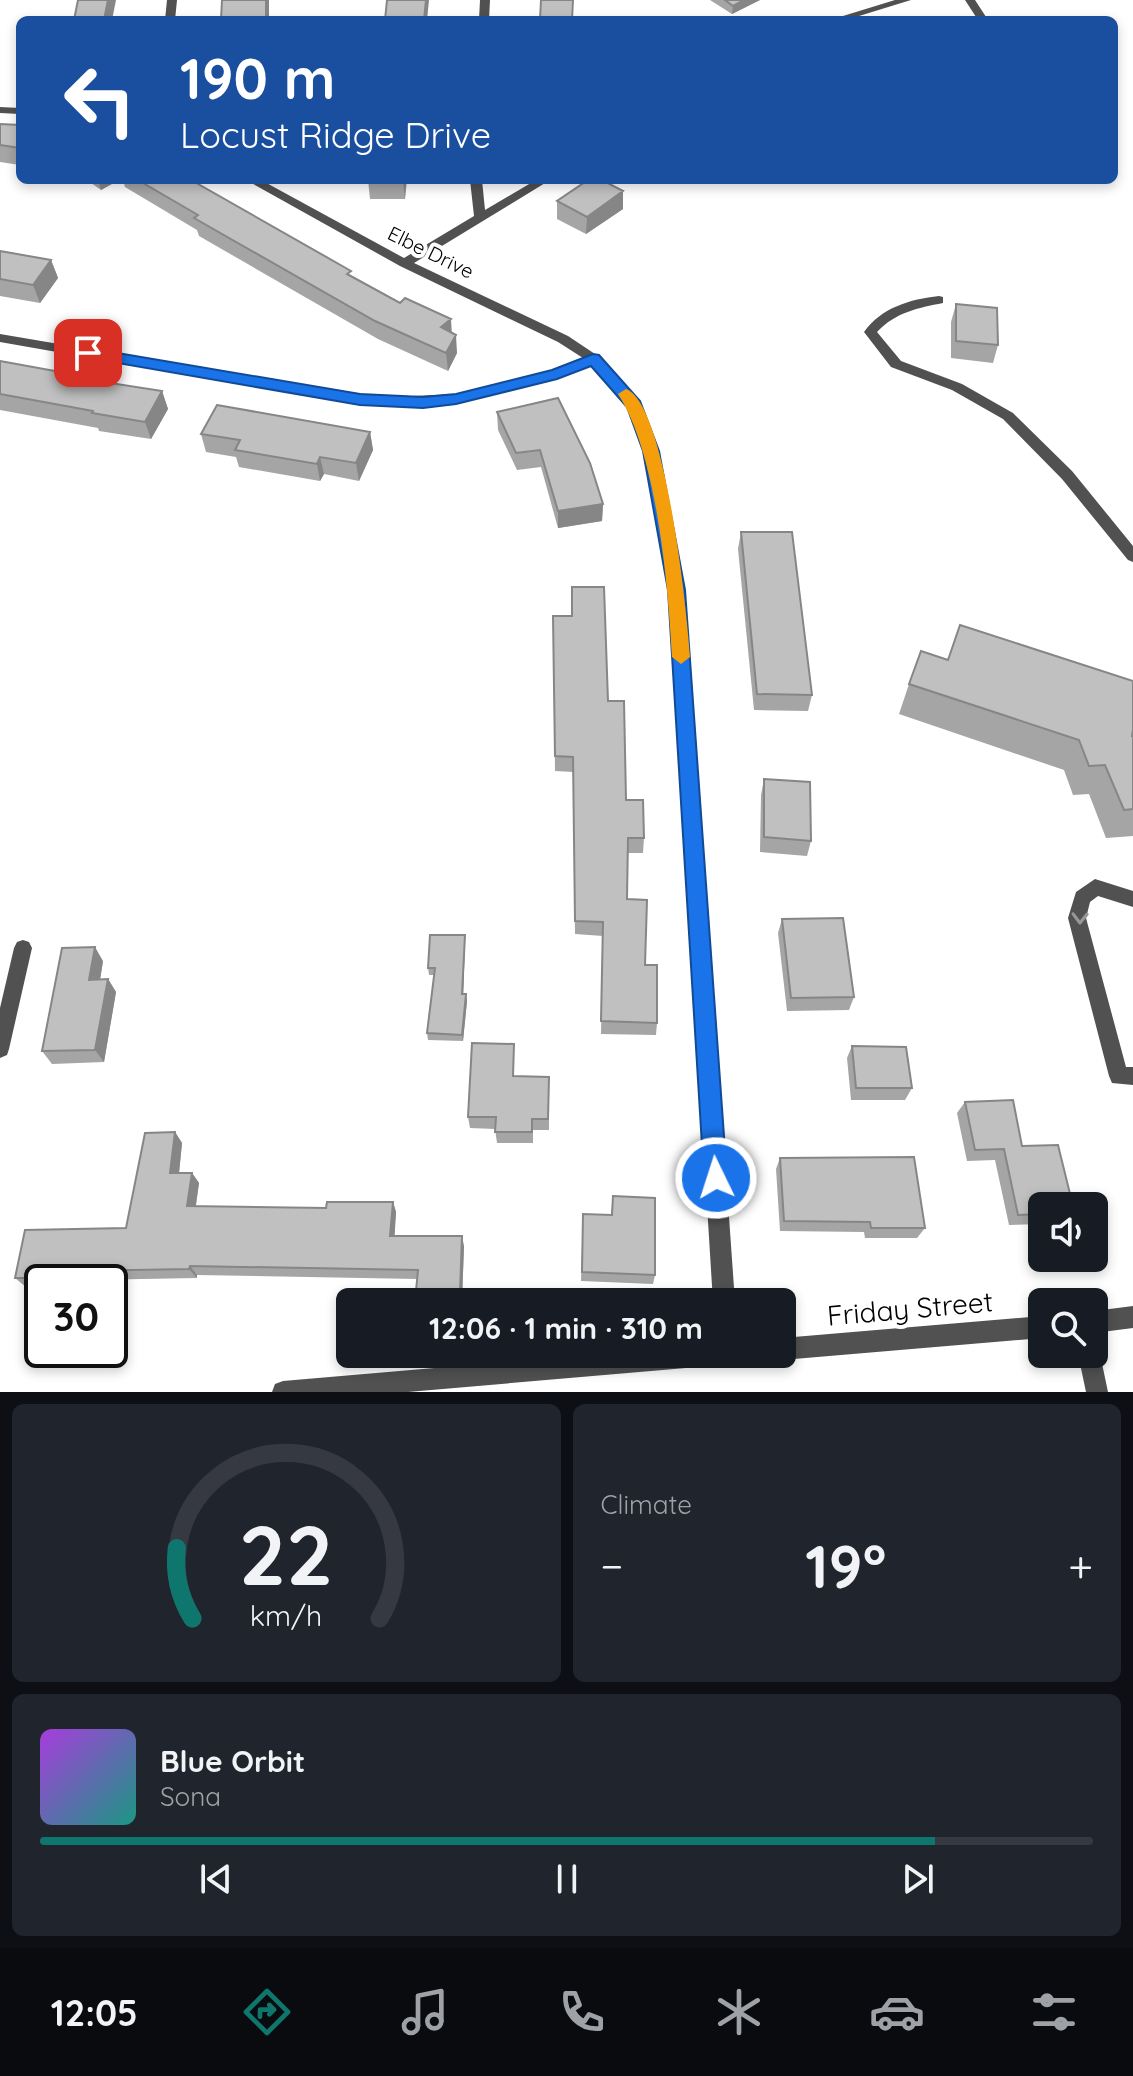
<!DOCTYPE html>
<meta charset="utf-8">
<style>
:root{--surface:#171b24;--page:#20242c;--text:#f1f3f6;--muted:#9ea1a6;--line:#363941;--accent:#0f766e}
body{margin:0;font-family:Quicksand,sans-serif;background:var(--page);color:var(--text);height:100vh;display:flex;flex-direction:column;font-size:30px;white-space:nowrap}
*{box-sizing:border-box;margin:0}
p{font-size:26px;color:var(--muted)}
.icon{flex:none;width:44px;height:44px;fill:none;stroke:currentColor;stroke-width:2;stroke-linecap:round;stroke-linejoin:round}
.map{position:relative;height:1392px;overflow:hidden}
.side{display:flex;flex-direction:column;gap:12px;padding:12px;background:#0d0f14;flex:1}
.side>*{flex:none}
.guide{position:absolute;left:16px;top:16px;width:1102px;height:168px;border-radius:12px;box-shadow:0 4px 12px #0003;background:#1a4fa0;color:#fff;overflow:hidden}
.buttons{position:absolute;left:1028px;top:1192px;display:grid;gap:16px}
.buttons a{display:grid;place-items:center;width:80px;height:80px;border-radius:12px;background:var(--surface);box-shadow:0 4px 12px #0003;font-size:40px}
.speed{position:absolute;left:24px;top:1264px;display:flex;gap:16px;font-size:40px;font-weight:700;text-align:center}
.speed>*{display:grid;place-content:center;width:104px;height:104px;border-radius:50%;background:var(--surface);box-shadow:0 4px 12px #0003;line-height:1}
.speed .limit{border:4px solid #111;border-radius:12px;background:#fff;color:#111}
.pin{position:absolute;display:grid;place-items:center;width:68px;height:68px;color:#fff;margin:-34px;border-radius:16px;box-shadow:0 4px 12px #0006}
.me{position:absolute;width:88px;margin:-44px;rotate:356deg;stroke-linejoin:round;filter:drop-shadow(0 0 6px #0008)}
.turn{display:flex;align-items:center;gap:28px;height:168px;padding:0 32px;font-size:36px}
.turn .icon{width:104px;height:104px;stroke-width:2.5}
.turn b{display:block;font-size:56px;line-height:68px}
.big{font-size:60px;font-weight:700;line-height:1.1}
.side .widget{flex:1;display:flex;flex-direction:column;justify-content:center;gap:12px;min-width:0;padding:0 28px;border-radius:12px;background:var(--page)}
.side .dial{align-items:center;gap:0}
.dial svg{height:208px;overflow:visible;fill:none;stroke:var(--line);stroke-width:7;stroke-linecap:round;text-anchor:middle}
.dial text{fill:var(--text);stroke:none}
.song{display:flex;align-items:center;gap:24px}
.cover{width:96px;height:96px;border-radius:12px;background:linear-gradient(135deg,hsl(280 70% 55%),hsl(170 70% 35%))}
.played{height:8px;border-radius:4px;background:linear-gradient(90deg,var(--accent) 85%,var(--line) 85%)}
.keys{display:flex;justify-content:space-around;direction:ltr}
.heat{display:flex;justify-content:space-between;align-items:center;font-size:44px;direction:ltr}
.side .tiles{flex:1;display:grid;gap:12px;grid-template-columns:1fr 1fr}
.widget:last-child{grid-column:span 2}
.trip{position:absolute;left:336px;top:1288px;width:460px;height:80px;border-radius:12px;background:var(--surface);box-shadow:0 4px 12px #0003;font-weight:700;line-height:80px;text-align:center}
.dock{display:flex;height:128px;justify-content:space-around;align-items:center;background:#090b0e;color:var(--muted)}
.dock .icon{width:56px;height:56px}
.dock .selected{color:var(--accent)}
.dock b{font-size:36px;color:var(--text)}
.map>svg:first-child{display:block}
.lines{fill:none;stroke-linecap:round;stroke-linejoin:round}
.service{fill:#515151;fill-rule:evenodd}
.minor{fill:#515151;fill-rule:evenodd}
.wall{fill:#a5a5a5}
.shaded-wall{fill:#868686}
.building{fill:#c0c0c0;stroke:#868686;stroke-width:2}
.oneway{stroke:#979797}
.route{fill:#1a73e8;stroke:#114b97;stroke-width:2}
.slow{fill:#f59e0b}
.labels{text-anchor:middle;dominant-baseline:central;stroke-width:8;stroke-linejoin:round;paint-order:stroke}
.far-street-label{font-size:20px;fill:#000;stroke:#fff}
.near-street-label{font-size:28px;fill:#000;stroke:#fff}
</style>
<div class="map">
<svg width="1133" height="1392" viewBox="0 0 1133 1392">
<rect width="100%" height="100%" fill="#fff"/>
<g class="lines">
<path class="service" d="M965 0H975L988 20H978Z
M1095 879 1133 891V907L1098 896 1090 902 1086 918 1126 1067H1133V1085L1112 1083 1109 1076 1068 918 1076 892Z
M23 940 29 942 32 948 9 1049 7 1055 0 1058V1008L14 948 17 942Z"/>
<path class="minor" d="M167 0H177L175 20H165Z
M480 0H490L489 20H479Z
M895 0H911L846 20H830Z
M0 107 20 108V114L0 113Z
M246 180H261L404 258 474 216 470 180H482L485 210 536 180H550L414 263 568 336 598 356 639 402 658 451 685 590 735 1302H713L669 590 644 451 628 407 591 365 562 377 456 404 390 407 324 399 0 342V334L324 389 390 397 456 394 553 370 583 358 558 342 400 266Z
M939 296 943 297V303C918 308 896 312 877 332L901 361 962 384 1013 413 1072 471 1133 546V562L1128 560 1062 479 1003 419 952 390 891 367 864 332C881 308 910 299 939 296Z
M1133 1306V1328L1094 1333V1311Z
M1042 1316V1338L782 1360 773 1354H782V1338Z
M1094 1345 1100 1354 1108 1392H1086L1078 1354H1094Z
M597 1354H732L729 1362 721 1365 408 1392H272L275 1384 283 1381Z"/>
</g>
<path class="wall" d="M710 0H760L732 14Z
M0 124 20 125V165L0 162Z
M87 180H119L101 190Z
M123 180H191L352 276 452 333 457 353 448 371 378 339 199 236 197 230 125 187Z
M368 180H413L412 181H407L405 199H370Z
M623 191V209L586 234 557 219V201Z
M0 251 51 260 58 278 40 303 0 296Z
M956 304 998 345 993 363 951 358V322Z
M0 361 68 376 162 391 168 409 151 439 99 431 98 428 0 410Z
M497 412 603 504 602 521 558 528 541 467 517 470 498 430Z
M370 432 373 450 359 481 324 474 320 481 239 467 236 457 206 452 201 434Z
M741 532 812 695 808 711 754 710 738 549Z
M553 616 608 701 626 800 644 838 643 853H627V899L645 965 657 1023 656 1035 601 1034 603 936 575 934 573 772 555 771Z
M909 684 1133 736V836L1106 838 1089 794 1073 795 1064 770 899 714Z
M764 779 811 841 807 856 760 852 761 795Z
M782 919 854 997 849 1010 787 1011 778 933Z
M465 935V942L463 994H466L467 1001 463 1041 428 1040 427 1033 434 975H429L428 968Z
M103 961 100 979H108L116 992 104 1062 52 1064 42 1051Z
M514 1044V1076L549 1077V1130H533V1143H497L495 1129 470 1128 468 1117Z
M852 1046 912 1088 905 1100H851L847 1058Z
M965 1102 1022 1146 1042 1206V1224L1009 1225 995 1160 967 1161 957 1113Z
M175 1132 182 1143 179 1173H192L199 1183 196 1206 326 1208 393 1202 396 1212 394 1236 464 1246 462 1300H419L416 1291 417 1279 197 1275V1278L88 1280V1282H42V1287H26L15 1278 126 1228Z
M780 1158 925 1228 917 1238H865L864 1232 780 1231 776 1169Z
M613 1196 655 1275 653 1284 581 1281 583 1214 611 1215Z"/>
<path class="shaded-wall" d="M108 0H116L112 20H104Z
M266 0H269V20H266Z
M426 0H429L427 20H424Z
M744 0H760L732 14 733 6Z
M98 180H119L101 190Z
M403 180H406L405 199Z
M623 191V209L586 234 587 217Z
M51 260 58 278 40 303 33 285Z
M451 319 452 336 441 327Z
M456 335 457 353 448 371 446 353Z
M162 391 168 409 151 439 145 422Z
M370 432 373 450 359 481 356 463Z
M320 457 324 474 320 481 317 464Z
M603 504 602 521 558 528V511Z
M465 935V942L463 1001 462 994Z
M95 947 103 961 98 993 89 980Z
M108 979 116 992 104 1062 95 1050Z
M466 994 467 1001 463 1041 462 1035Z
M175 1132 182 1143 178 1183 170 1173Z
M192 1173 199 1183 194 1216 187 1206Z
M393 1202 396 1212 394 1246 390 1236Z
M462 1236 464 1246 462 1300 460 1292Z
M190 1266 197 1275V1278L189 1269Z
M78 1271 88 1280V1282H81L77 1278Z"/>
<path class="building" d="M78 0H108L104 20H74Z
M222 0H266V20H221Z
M387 0H426L424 20H385Z
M541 0H573L572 20H540Z
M725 0H744L733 6Z
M0 124 20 125V148L0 145Z
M138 180H191L351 271 347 274 400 303 405 298 451 319 441 327 456 335 446 353 375 321 194 218 198 215Z
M368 180H403L368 181Z
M588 180H602L623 191 587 217 557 201Z
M0 251 51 260 33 285 0 279Z
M956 304 997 308 998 345 956 341Z
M0 361 66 373 65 376 162 391 145 422 92 413 93 411 0 394Z
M558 398 590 463 603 504 558 511 540 450 516 453 497 412Z
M217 405 370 432 356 463 320 457 317 464 235 450 240 440 201 434Z
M741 532H792L812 695 757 694Z
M572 587H604L608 701H624L626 800H643L644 838H628L627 899 647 900 645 965H657V1023L601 1021 603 922 575 921 573 757 555 756 553 616H572Z
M960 625 1133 681V730L1132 736H1133V809L1124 810 1105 765 1089 766 1079 740 909 684 921 651 948 660Z
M764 779 810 782 811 841 764 837Z
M843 918 854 997 791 998 782 919Z
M430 935H465L462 994H466L462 1035 427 1033 435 968H428Z
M95 947 89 980 108 979 95 1050 42 1051 62 948Z
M472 1043 514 1044 513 1076 549 1077 548 1119H532V1132H495L496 1117H468Z
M852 1046 906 1047 912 1088H856Z
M1013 1100 1022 1146 1058 1145 1073 1206H1042V1214L1018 1215 1004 1149 975 1150 965 1102Z
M175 1132 170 1173H192L187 1206 326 1208 327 1202H393L390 1236H462L460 1292 416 1291 418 1270 190 1266 189 1269 78 1271 77 1278H15L25 1230 126 1228 145 1133Z
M914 1157 925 1228H871L870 1222 784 1221 780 1158Z
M613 1196 655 1198V1275L582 1272 583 1214 612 1215Z"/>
<defs><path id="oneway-chevron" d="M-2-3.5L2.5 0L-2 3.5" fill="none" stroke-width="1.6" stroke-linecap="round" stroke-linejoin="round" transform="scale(2)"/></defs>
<use class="oneway" href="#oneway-chevron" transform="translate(1080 918) rotate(91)"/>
<path class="route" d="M88 348 360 394 423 397 456 394 552 370 593 354 599 355 640 401 659 451 685 590 727 1178 724 1186 716 1190 708 1186 704 1178 668 590 643 451 627 407 591 366 557 379 456 404 423 408 360 405 83 357V350Z"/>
<path class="slow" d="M626 389C666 403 687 613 690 657L681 664 672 657C668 584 657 454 618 394Z"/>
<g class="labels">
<g class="far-street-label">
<text transform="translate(431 252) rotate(26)">Elbe Drive</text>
</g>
<g class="near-street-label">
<text transform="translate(910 1308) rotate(-5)">Friday Street</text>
</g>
</g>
</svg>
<div class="buttons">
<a><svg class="icon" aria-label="sound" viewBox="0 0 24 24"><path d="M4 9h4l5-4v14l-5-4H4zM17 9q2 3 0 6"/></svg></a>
<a><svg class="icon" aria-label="search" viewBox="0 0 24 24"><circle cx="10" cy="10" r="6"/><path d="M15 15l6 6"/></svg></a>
</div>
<div class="speed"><div class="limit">30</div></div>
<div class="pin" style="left:88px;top:353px;background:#d93025"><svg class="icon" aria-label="arrive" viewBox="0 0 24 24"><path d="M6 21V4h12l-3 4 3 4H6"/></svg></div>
<svg class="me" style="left:716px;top:1178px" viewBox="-20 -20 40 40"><circle r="17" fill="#1a73e8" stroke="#fff" stroke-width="3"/><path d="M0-11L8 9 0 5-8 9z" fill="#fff"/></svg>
<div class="trip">12:06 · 1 min · 310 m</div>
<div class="guide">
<div class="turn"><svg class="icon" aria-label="left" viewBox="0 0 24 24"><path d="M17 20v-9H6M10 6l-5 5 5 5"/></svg><div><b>190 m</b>Locust Ridge Drive</div></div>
</div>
</div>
<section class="side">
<div class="tiles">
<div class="widget dial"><svg viewBox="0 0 100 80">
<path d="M14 69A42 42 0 1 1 86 69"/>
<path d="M14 69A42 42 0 0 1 8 42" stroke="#0f766e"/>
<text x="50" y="56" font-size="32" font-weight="700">22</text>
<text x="50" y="72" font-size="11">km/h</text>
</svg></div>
<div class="widget"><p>Climate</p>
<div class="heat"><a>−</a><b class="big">19°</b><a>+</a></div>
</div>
<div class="widget">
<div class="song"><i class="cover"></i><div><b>Blue Orbit</b><p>Sona</p></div></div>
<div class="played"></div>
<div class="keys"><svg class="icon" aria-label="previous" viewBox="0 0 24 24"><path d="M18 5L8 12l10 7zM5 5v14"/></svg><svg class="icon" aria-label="pause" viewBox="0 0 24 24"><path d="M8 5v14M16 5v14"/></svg><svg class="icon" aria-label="next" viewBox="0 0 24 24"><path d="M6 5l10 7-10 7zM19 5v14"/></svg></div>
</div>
</div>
</section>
<nav class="dock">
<b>12:05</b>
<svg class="icon selected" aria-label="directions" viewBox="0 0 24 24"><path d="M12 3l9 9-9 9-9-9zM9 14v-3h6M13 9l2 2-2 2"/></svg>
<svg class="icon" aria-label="music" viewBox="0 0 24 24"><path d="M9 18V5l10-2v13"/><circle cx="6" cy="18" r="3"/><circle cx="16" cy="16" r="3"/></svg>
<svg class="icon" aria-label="phone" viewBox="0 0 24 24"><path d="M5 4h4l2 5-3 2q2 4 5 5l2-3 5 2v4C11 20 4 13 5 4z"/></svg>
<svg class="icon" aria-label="climate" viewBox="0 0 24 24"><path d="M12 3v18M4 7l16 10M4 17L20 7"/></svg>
<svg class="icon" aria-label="car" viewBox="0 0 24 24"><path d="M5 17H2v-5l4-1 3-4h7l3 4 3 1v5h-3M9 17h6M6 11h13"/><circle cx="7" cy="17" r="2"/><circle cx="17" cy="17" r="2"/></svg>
<svg class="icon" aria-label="filters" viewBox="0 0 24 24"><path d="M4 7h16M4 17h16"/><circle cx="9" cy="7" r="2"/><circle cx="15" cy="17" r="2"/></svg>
</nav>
